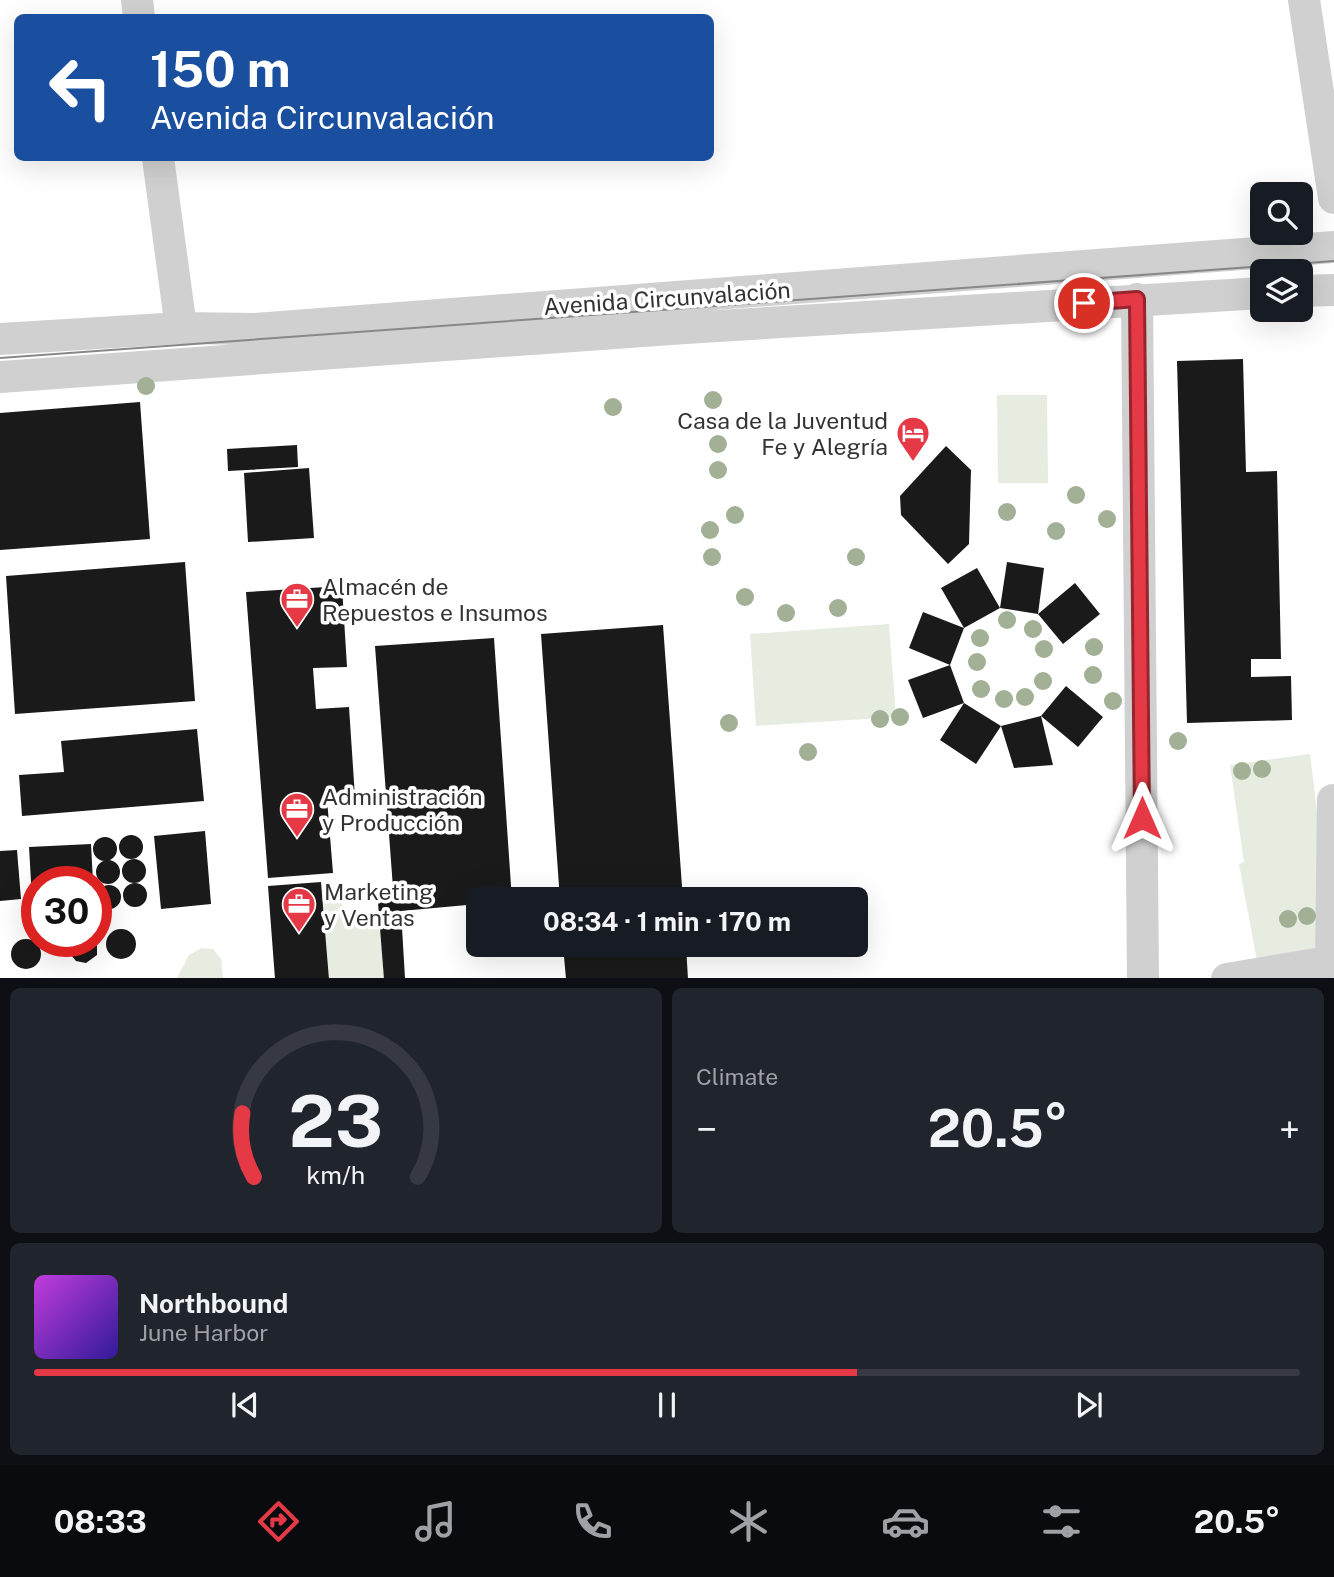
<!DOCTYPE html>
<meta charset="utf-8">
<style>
:root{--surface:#171b24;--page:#20242c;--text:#f1f3f6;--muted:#9ea1a6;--line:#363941;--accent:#e63946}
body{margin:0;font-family:"Public Sans",sans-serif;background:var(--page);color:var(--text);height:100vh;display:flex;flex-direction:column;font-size:26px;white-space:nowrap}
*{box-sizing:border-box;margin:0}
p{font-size:23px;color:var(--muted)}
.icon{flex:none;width:38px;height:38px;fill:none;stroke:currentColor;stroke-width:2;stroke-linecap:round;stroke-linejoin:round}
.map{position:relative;height:978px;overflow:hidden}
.side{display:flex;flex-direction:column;gap:10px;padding:10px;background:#0d0f14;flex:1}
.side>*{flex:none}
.guide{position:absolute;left:14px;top:14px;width:700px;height:147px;border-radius:10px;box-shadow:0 7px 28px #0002;background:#1a4fa0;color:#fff;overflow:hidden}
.buttons{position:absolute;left:1250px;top:182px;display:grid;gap:14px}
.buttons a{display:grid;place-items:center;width:63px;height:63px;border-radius:10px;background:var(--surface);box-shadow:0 7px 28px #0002;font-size:35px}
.speed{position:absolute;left:21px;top:866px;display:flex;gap:14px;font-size:35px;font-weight:700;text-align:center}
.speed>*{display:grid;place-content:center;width:91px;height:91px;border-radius:50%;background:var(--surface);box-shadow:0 7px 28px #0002;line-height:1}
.speed .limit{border:10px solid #d22;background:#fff;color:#111}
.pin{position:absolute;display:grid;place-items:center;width:60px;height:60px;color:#fff;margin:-30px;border:4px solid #fff;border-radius:50%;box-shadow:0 2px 7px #0007}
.me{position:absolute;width:77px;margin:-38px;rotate:0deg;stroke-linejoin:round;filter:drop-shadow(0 0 5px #0008)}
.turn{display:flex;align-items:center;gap:24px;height:147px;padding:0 21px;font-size:32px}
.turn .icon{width:91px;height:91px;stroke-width:2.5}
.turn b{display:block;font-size:49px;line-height:60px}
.big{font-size:52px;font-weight:700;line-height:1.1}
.side .tile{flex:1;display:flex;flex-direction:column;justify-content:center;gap:10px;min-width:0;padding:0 24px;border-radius:10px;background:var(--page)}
.side .dial{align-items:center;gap:0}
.dial svg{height:182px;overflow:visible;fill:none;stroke:var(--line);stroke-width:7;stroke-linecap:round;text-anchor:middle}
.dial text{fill:var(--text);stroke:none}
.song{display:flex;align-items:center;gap:21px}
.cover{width:84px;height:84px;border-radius:10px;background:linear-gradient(135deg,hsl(290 70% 55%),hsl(250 70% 35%))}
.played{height:7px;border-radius:4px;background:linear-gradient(90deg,var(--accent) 65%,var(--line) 65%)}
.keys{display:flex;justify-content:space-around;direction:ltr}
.heat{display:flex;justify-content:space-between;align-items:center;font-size:38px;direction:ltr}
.side .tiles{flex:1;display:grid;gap:10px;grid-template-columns:1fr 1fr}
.tile:last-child{grid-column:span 2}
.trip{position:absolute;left:466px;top:887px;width:402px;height:70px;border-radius:10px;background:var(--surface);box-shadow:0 7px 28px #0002;font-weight:700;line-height:70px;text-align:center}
.tabs{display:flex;height:112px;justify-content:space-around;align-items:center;background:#090b0e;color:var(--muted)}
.tabs .icon{width:49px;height:49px}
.tabs .selected{color:var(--accent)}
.tabs b{font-size:32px;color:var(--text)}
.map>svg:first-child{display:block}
.green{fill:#e6ecdf}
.building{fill:#1a1a1a}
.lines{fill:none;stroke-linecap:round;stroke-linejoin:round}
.minor{stroke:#d0d0d0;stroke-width:32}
.tram{stroke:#888;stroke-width:2}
.tree{fill:#a2b095}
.route-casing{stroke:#96252e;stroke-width:18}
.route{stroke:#e63946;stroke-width:12}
.labels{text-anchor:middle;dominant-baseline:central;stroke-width:7;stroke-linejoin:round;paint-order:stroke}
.street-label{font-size:23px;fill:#333;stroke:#fff}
.poi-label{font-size:23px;fill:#333;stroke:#fff;text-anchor:start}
</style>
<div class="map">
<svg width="1334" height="979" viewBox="0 0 1334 979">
<rect width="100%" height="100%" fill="#fff"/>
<path class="green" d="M997 395H1047L1048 483H998Z
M889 624 896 717 756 726 750 634Z
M1310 754 1323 860 1316 955 1258 966 1239 864 1244 862 1230 765Z
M340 887 344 918 379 915 384 978H329L322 889Z
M201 948 213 949 221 959 223 978H177L189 955Z"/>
<path class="building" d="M1243 359 1246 472 1277 471 1281 659H1251V677L1291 676 1292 720 1187 723 1177 361Z
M140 402 150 539 0 550V413Z
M297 445 298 467 228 471 227 449Z
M946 446 971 470 969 544 948 564 901 515 900 496Z
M309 468 314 538 248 542 244 473Z
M185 562 195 701 15 714 6 576Z
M1007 562 1044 568 1038 614 1000 608 964 628 950 665 909 648 923 612 964 628 941 588 977 568 1000 608Z
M1075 583 1100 614 1063 644 1038 614Z
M342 586 347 667 313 668 316 709 349 707 355 797 327 799 333 873 268 878 246 592Z
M663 625 683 900H560L541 634Z
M494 638 512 900H478V904L401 911 405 978 384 979 377 890 393 888 375 646Z
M950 665 964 703 923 718 908 680Z
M1066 686 1103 717 1078 747 1041 716Z
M964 703 1001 726 976 764 940 740Z
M1041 716 1053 765 1014 768 1001 726Z
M197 729 204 801 22 816 19 775 64 772 61 741Z
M205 831 211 904 161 909 154 836Z
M119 847a12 12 0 1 1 24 0a12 12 0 1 1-24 0Z
M93 849a12 12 0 1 1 24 0a12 12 0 1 1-24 0Z
M91 844 93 882H37V923L25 924 23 899H32L29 847Z
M17 850 21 899 0 901V851Z
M122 871a12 12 0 1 1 24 0a12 12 0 1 1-24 0Z
M96 872a12 12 0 1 1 24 0a12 12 0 1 1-24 0Z
M321 882 329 979H275L268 886Z
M123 895a12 12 0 1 1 24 0a12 12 0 1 1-24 0Z
M97 897a12 12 0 1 1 24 0a12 12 0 1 1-24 0Z
M106 944a15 15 0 1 1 30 0a15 15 0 1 1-30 0Z
M11 954a15 15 0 1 1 30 0a15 15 0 1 1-30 0Z
M71 942H97V955L86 963 76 961 70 954Z
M563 945H686L688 979H566Z"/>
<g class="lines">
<path class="minor" d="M137 0 139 18
M1304 0 1334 198
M158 158 181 328
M1300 291 1334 290
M1137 299 1143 979
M0 339 181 328 255 329 1334 247
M0 377 685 328 1262 293
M1331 962 1333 800
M1227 979 1334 961"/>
<path class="tram" d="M0 358 1334 261"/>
</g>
<g class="tree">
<circle cx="146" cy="386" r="9"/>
<circle cx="713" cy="400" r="9"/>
<circle cx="613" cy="407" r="9"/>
<circle cx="713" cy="423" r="9"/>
<circle cx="718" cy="444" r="9"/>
<circle cx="718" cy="470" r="9"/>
<circle cx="1076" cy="495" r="9"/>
<circle cx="1007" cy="512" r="9"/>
<circle cx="735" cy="515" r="9"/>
<circle cx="1107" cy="519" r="9"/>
<circle cx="710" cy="530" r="9"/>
<circle cx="1056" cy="531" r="9"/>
<circle cx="712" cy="557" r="9"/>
<circle cx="856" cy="557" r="9"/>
<circle cx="745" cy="597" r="9"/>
<circle cx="838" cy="608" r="9"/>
<circle cx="786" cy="613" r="9"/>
<circle cx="1007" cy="620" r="9"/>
<circle cx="1033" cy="629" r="9"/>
<circle cx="980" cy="638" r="9"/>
<circle cx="1094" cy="647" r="9"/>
<circle cx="1044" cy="649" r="9"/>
<circle cx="977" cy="662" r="9"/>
<circle cx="1093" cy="675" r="9"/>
<circle cx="1043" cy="681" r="9"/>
<circle cx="981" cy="689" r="9"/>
<circle cx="1025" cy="697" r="9"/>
<circle cx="1004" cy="699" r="9"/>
<circle cx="1113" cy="701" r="9"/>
<circle cx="900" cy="717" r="9"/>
<circle cx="880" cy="719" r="9"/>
<circle cx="729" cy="723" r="9"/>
<circle cx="1178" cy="741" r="9"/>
<circle cx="808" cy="752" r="9"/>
<circle cx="1262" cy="769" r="9"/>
<circle cx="1242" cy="771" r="9"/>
<circle cx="1307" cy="916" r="9"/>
<circle cx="1288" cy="919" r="9"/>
</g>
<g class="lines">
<defs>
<path id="route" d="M1084 303 1137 299 1142 818"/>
</defs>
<use href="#route" class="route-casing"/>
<use href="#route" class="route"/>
</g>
<defs>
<symbol id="hotel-pin" viewBox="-11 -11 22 30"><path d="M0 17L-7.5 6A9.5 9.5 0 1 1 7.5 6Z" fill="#e63946" stroke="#fff"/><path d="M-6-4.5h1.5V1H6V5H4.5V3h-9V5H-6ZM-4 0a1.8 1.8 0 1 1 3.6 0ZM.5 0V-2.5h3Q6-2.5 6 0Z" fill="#fff"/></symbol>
<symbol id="office-pin" viewBox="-11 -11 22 30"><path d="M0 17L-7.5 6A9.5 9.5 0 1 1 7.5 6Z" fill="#e63946" stroke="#fff"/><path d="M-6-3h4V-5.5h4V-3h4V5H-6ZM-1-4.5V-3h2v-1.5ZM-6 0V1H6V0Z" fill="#fff"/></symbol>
</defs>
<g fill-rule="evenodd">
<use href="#hotel-pin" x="894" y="414" width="38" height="52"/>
<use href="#office-pin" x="278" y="580" width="38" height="52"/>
<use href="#office-pin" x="278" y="790" width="38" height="52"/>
<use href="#office-pin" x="280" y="885" width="38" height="52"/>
</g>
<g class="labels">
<g class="street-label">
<text transform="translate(667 298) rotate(-4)">Avenida Circunvalación</text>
</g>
<g class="poi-label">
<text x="888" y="420" text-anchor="end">Casa de la Juventud<tspan x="888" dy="26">Fe y Alegría</tspan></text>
<text x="322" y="586">Almacén de<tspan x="322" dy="26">Repuestos e Insumos</tspan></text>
<text x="322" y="796">Administración<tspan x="322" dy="26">y Producción</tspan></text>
<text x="324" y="891">Marketing<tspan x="324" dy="26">y Ventas</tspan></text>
</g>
</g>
</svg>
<div class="buttons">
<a><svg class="icon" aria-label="search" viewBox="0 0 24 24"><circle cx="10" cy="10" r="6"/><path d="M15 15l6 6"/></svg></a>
<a><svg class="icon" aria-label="layers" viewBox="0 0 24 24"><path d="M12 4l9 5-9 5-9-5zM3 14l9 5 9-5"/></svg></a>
</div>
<div class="speed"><div class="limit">30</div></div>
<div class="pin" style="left:1084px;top:303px;background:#d93025"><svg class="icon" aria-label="arrive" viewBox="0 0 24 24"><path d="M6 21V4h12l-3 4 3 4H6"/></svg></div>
<svg class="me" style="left:1142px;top:818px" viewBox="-20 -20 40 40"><path d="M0-17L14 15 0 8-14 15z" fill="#e63946" stroke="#fff" stroke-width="4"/></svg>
<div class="trip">08:34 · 1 min · 170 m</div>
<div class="guide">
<div class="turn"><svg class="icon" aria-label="left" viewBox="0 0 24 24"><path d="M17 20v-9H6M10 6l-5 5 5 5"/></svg><div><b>150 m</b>Avenida Circunvalación</div></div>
</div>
</div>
<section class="side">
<div class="tiles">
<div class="tile dial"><svg viewBox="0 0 100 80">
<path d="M14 69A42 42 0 1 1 86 69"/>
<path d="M14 69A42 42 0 0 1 9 41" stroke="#e63946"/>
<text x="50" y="56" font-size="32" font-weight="700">23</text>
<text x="50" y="72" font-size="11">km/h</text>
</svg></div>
<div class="tile"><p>Climate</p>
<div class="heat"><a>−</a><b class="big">20.5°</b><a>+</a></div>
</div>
<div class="tile">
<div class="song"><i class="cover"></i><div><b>Northbound</b><p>June Harbor</p></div></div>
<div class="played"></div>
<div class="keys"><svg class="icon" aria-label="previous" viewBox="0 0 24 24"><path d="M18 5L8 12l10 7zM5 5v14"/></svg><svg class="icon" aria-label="pause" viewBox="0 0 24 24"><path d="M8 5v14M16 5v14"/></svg><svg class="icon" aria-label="next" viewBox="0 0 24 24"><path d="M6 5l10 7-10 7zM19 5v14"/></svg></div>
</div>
</div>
</section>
<nav class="tabs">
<b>08:33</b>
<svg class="icon selected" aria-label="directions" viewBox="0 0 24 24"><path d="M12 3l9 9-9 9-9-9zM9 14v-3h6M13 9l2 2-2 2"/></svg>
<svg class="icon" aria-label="music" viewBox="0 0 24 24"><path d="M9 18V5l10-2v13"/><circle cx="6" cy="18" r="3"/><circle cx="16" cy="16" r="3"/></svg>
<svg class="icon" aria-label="phone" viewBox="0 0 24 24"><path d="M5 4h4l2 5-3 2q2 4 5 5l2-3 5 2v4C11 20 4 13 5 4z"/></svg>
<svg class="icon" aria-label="climate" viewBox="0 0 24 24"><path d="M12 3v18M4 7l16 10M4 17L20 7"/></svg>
<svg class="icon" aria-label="car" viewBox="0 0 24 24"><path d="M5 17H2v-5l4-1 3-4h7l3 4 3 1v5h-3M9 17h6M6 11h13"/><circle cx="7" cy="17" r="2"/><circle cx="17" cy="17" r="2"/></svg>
<svg class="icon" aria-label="filters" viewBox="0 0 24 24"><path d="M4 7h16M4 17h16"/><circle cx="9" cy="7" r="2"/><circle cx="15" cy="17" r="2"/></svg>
<b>20.5°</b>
</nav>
